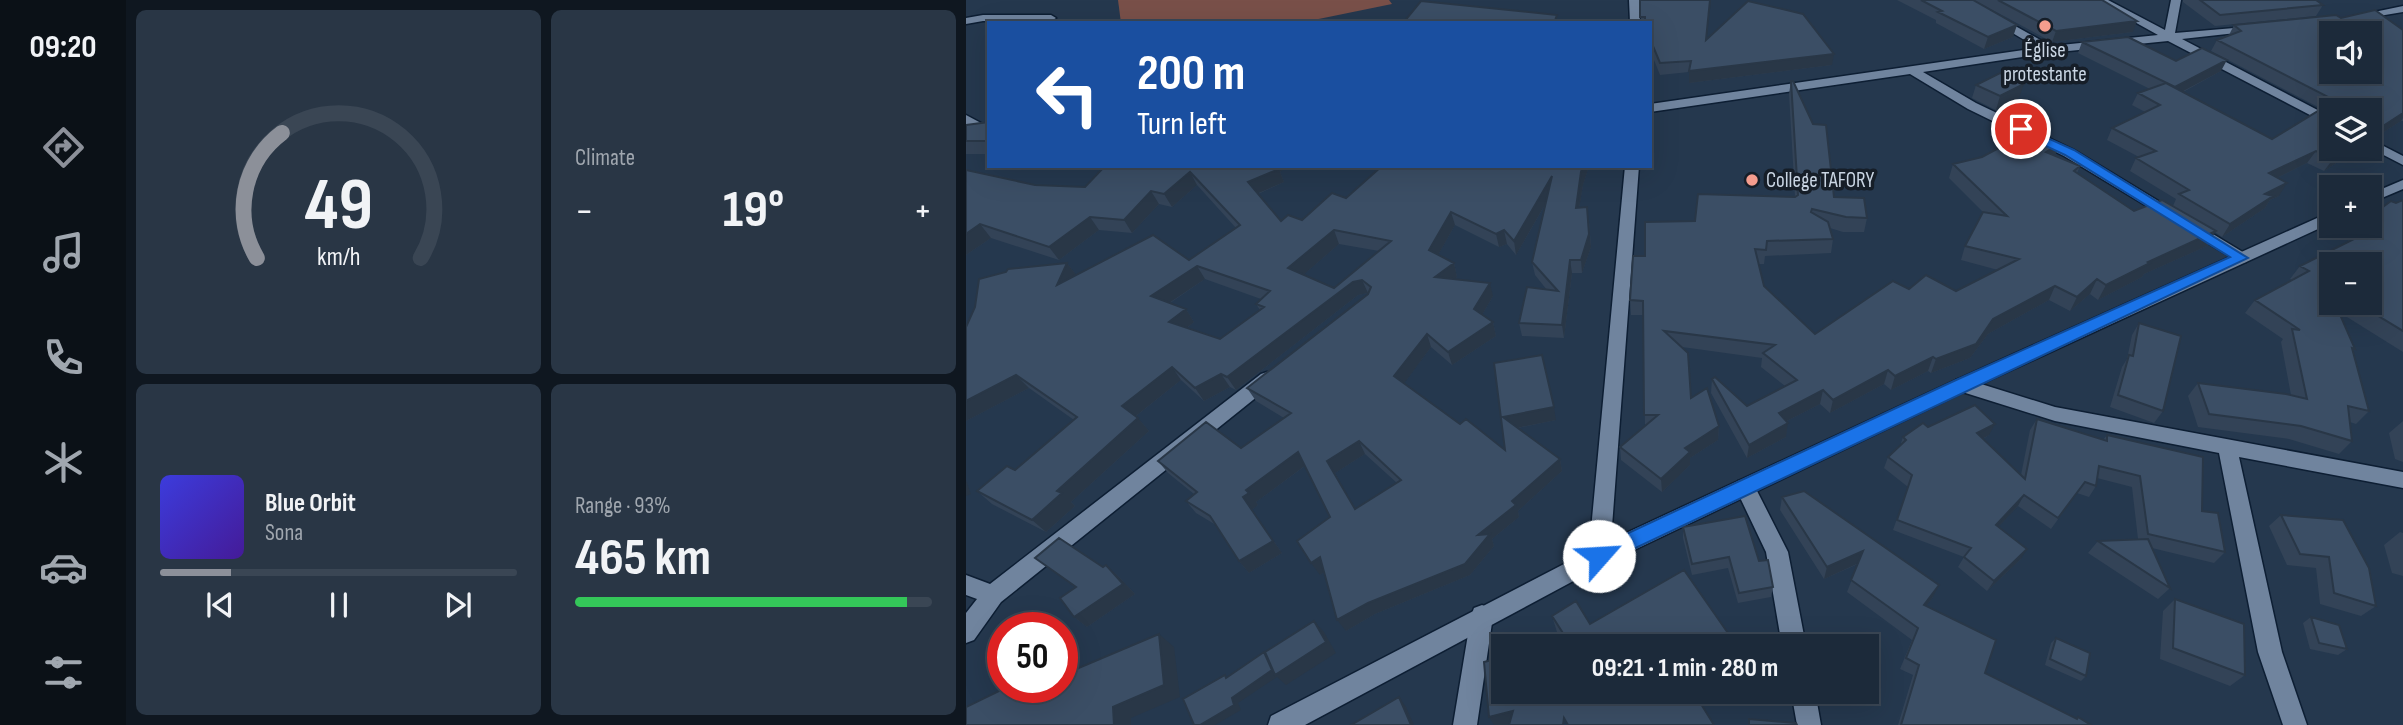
<!DOCTYPE html>
<meta charset="utf-8">
<style>
:root{--surface:#1c2a3a;--page:#293645;--text:#f1f3f6;--muted:#a0a7af;--line:#3a4654;--accent:#8c9099}
body{margin:0;font-family:"Sofia Sans Condensed",sans-serif;background:var(--page);color:var(--text);height:100vh;display:flex;flex-direction:column;font-size:26px;white-space:nowrap}
*{box-sizing:border-box;margin:0}
p{font-size:23px;color:var(--muted)}
.icon{flex:none;width:38px;height:38px;fill:none;stroke:currentColor;stroke-width:2;stroke-linecap:round;stroke-linejoin:round}
.map{position:relative;flex:1;overflow:hidden}
.side{display:flex;flex-direction:column;gap:10px;padding:10px;background:#0f1720;width:840px}
.side>*{flex:none}
.banner{position:absolute;left:21px;top:21px;width:665px;height:147px;border-radius:0px;box-shadow:0 7px 28px #0002,0 0 0 2px var(--line);background:#1a4fa0;color:#fff;overflow:hidden}
.fabs{position:absolute;left:1353px;top:21px;display:grid;gap:14px}
.fabs a{display:grid;place-items:center;width:63px;height:63px;border-radius:0px;background:var(--surface);box-shadow:0 7px 28px #0002,0 0 0 2px var(--line);font-size:35px}
.speed{position:absolute;left:21px;top:612px;display:flex;gap:14px;font-size:35px;font-weight:700;text-align:center}
.speed>*{display:grid;place-content:center;width:91px;height:91px;border-radius:50%;background:var(--surface);box-shadow:0 7px 28px #0002,0 0 0 2px var(--line);line-height:1}
.speed .limit{border:10px solid #d22;background:#fff;color:#111}
.pin{position:absolute;display:grid;place-items:center;width:60px;height:60px;color:#fff;margin:-30px;border:4px solid #fff;border-radius:50%;box-shadow:0 2px 7px #0007}
.me{position:absolute;width:77px;margin:-38px;rotate:64deg;stroke-linejoin:round;filter:drop-shadow(0 0 5px #0008)}
.turn{display:flex;align-items:center;gap:24px;height:147px;padding:0 35px;font-size:32px}
.turn .icon{width:91px;height:91px;stroke-width:2.5}
.turn b{display:block;font-size:49px;line-height:60px}
.big{font-size:52px;font-weight:700;line-height:1.1}
.side .card{flex:1;display:flex;flex-direction:column;justify-content:center;gap:10px;min-width:0;padding:0 24px;border-radius:10px;background:var(--page)}
.side .dial{align-items:center;gap:0}
.dial svg{height:182px;overflow:visible;fill:none;stroke:var(--line);stroke-width:7;stroke-linecap:round;text-anchor:middle}
.dial text{fill:var(--text);stroke:none}
.song{display:flex;align-items:center;gap:21px}
.cover{width:84px;height:84px;border-radius:10px;background:linear-gradient(135deg,hsl(240 70% 55%),hsl(260 70% 35%))}
.played{height:7px;border-radius:4px;background:linear-gradient(90deg,var(--accent) 20%,var(--line) 20%)}
.keys{display:flex;justify-content:space-around;direction:ltr}
.heat{display:flex;justify-content:space-between;align-items:center;font-size:38px;direction:ltr}
.charge{height:10px;border-radius:5px;background:linear-gradient(90deg,#34c759 93%,var(--line) 0)}
.side .tiles{flex:1;display:grid;gap:10px;grid-template-columns:repeat(2,1fr)}
.trip{position:absolute;left:525px;top:634px;width:388px;height:70px;border-radius:0px;background:var(--surface);box-shadow:0 7px 28px #0002,0 0 0 2px var(--line);font-weight:700;line-height:70px;text-align:center}
main{display:flex;flex:1;min-height:0}
.dock{display:flex;flex-direction:column;width:126px;justify-content:space-around;align-items:center;background:#0b1117;color:var(--muted)}
.dock .icon{width:49px;height:49px}
.dock .selected{color:var(--accent)}
.dock b{font-size:32px;color:var(--text)}
.map>svg:first-child{display:block}
.green{fill:#795049}
.lines{fill:none;stroke-linecap:round;stroke-linejoin:round}
.street-casing{stroke:#0d1e33;stroke-width:3}
.secondary-casing{stroke:#0d1e33;stroke-width:3}
.street{fill:#70849e;fill-rule:evenodd}
.secondary{fill:#70849e;fill-rule:evenodd}
.wall{fill:#334357;fill-rule:evenodd}
.shaded-wall{fill:#293747}
.building{fill:#3b4e65;stroke:#293747;stroke-width:2;fill-rule:evenodd}
.route{fill:#1a73e8;stroke:#114b97;stroke-width:2}
.poi-dot{fill:#f59d8e;stroke:#161e28;stroke-width:2.5}
.labels{text-anchor:middle;dominant-baseline:central;stroke-width:7;stroke-linejoin:round;paint-order:stroke}
.far-poi-label{font-size:21px;fill:#c9d5e3;stroke:#161e28}
</style>
<main>
<nav class="dock">
<b>09:20</b>
<svg class="icon selected" aria-label="directions" viewBox="0 0 24 24"><path d="M12 3l9 9-9 9-9-9zM9 14v-3h6M13 9l2 2-2 2"/></svg>
<svg class="icon" aria-label="music" viewBox="0 0 24 24"><path d="M9 18V5l10-2v13"/><circle cx="6" cy="18" r="3"/><circle cx="16" cy="16" r="3"/></svg>
<svg class="icon" aria-label="phone" viewBox="0 0 24 24"><path d="M5 4h4l2 5-3 2q2 4 5 5l2-3 5 2v4C11 20 4 13 5 4z"/></svg>
<svg class="icon" aria-label="climate" viewBox="0 0 24 24"><path d="M12 3v18M4 7l16 10M4 17L20 7"/></svg>
<svg class="icon" aria-label="car" viewBox="0 0 24 24"><path d="M5 17H2v-5l4-1 3-4h7l3 4 3 1v5h-3M9 17h6M6 11h13"/><circle cx="7" cy="17" r="2"/><circle cx="17" cy="17" r="2"/></svg>
<svg class="icon" aria-label="filters" viewBox="0 0 24 24"><path d="M4 7h16M4 17h16"/><circle cx="9" cy="7" r="2"/><circle cx="15" cy="17" r="2"/></svg>
</nav>
<section class="side">
<div class="tiles">
<div class="card dial"><svg viewBox="0 0 100 80">
<path d="M14 69A42 42 0 1 1 86 69"/>
<path d="M14 69A42 42 0 0 1 25 14" stroke="#8c9099"/>
<text x="50" y="56" font-size="32" font-weight="700">49</text>
<text x="50" y="72" font-size="11">km/h</text>
</svg></div>
<div class="card"><p>Climate</p>
<div class="heat"><a>−</a><b class="big">19°</b><a>+</a></div>
</div>
<div class="card">
<div class="song"><i class="cover"></i><div><b>Blue Orbit</b><p>Sona</p></div></div>
<div class="played"></div>
<div class="keys"><svg class="icon" aria-label="previous" viewBox="0 0 24 24"><path d="M18 5L8 12l10 7zM5 5v14"/></svg><svg class="icon" aria-label="pause" viewBox="0 0 24 24"><path d="M8 5v14M16 5v14"/></svg><svg class="icon" aria-label="next" viewBox="0 0 24 24"><path d="M6 5l10 7-10 7zM19 5v14"/></svg></div>
</div>
<div class="card"><p>Range · 93%</p><b class="big">465 km</b><div class="charge"></div></div>
</div>
</section>
<div class="map">
<svg width="1437" height="725" viewBox="0 0 1437 725">
<rect width="100%" height="100%" fill="#25384e"/>
<path class="green" d="M152 0H423L426 4 333 23H155Z"/>
<g class="lines">
<defs>
<path id="street" d="M991 0H1003L1085 46 1192 35 1129 0H1142L1199 30 1205 0H1215L1209 33 1292 26 1293 28 1288 31 1216 39 1365 117V126L1202 41 1083 53 957 72 1010 103 1108 150 1280 254 1283 258 1280 262 1275 263 1098 156 1002 109 944 74 684 112V104L1072 48Z
M1437 6V12L1389 20 1384 17Z
M17 15H85L90 18 85 21H17L0 24V18Z
M0 115 15 123V129H5L0 125Z
M1404 139 1437 156V165L1404 148Z
M301 372 307 374 310 379 307 384 35 602 8 640 0 643V613L11 599 0 595V575L24 584 295 374Z
M996 378 1089 407 1437 472V488L1273 457 1316 652 1341 725H1317L1292 652 1253 453 1089 421 990 390 987 385 990 380Z
M779 479 786 481 822 552 840 646H816L800 552 769 487 772 481Z
M516 605 524 608 527 616 511 725H487L505 616 508 608Z
M825 691H849L855 725H831Z"/>
<path id="secondary" d="M663 0H673L674 23H664Z
M659 166H673L645 540 990 380 1360 214 1365 212V223L1002 390 641 563 339 725H302L305 716 623 551Z
M1437 180V189L1404 203V194Z"/>
</defs>
<use href="#street" class="street-casing"/>
<use href="#secondary" class="secondary-casing"/>
<use href="#street" class="street"/>
<use href="#secondary" class="secondary"/>
</g>
<path class="wall" d="M674 0 741 39 866 65 723 83V72L694 75 684 50V23H675Z
M931 0H1007L1047 37 1018 49 970 23V20Z
M1008 0H1136L1167 32 1086 42Z
M1217 0H1350L1357 5 1350 16 1249 26 1217 2Z
M1375 18 1437 30V121H1435L1408 138H1405L1404 110H1365V149H1392L1358 171 1341 163 1311 178 1313 196 1304 200 1299 208 1256 237 1249 232 1241 246 1178 274 1176 277 1132 300 1124 294 1104 311 1083 300 1022 334 1004 358 965 373 962 371 925 390 918 384 864 413 854 404 821 421 820 437 781 458 745 393 746 379 781 406 819 386 795 367 796 358 716 347 725 398 753 426 752 440 724 458V465L696 492 655 460 654 447 679 426 677 315H665L664 300 679 256 729 221 829 197 823 94 825 81 868 197 901 218 898 232H877L864 228 867 239 865 253 799 256 798 264H792L798 286 849 334 943 289 990 291 1032 270 995 260 999 246 1017 212 983 178 987 164 1093 144 1089 155 1114 166 1111 173 1168 211 1207 206 1210 199 1164 171 1170 158 1173 157 1141 140 1146 128 1179 112 1166 105 1172 93 1184 89 1112 53 1116 42 1255 71 1217 92 1306 139 1356 109 1245 51 1251 40 1263 35 1268 25Z
M1010 85 1053 98 1030 110 1006 98Z
M23 122V154H0V125Z
M139 166H322L314 172 318 182 292 194 315 221 336 220 380 198 416 166H623L617 185 613 208 623 221 625 247 616 273H606L598 338 556 336 553 323 581 290 569 275 566 262 580 203 550 255 541 244 533 247 489 225 472 255 488 263 491 277 488 279 527 296 516 315 527 322 530 336 486 365 465 347 438 383 494 424 539 450 528 363 590 420 552 428 594 459 596 471 552 511 553 517 526 539 528 546 504 575 409 614 380 631 358 572 354 575 364 517 339 466 290 502 292 505 286 510 316 553 283 573 273 561 250 525 230 513 220 501 228 494 202 473 192 461 275 448 318 418 290 401 281 388 402 294V293L392 295 270 390 264 387 238 401 215 380 170 416 183 431 105 502 109 506 80 532 26 504 11 491 49 470 108 420 63 388 0 421 101 263 110 275 223 260 270 228 231 185 206 207 193 204 166 233 133 230 93 260 25 238 0 255V170L69 185 119 187ZM373 244 413 251 368 288 337 275ZM239 279 295 299 290 304 294 310 254 339 221 328 228 322 220 309 204 303ZM399 454 431 483 389 509 369 473Z
M1437 200V352L1373 312 1389 349 1387 351 1403 411 1390 424 1384 422 1386 441 1373 454 1323 439 1232 427 1222 396 1232 383 1325 395 1315 342 1317 339 1279 313 1289 300 1326 280 1324 279 1334 266 1383 242 1379 231 1384 226H1404L1430 203ZM1365 264 1404 303H1365Z
M1173 323 1197 411 1188 423 1144 407 1156 367 1161 359 1166 335Z
M1071 419 1137 440 1141 435 1236 511 1259 552 1248 563 1186 548 1204 588 1192 599 1122 553 1132 541 1172 539 1166 487 1131 478 1130 486 1123 497 1111 493 1085 529 1052 506 1032 527 1055 559 1021 591 992 567 998 557 927 530 942 487 918 468 922 457 934 446 937 437 962 427 1023 435 1017 439 1055 475 1064 430Z
M1437 421V462L1429 459 1423 433Z
M816 497 967 597 960 606 1019 673 1110 719 1112 717 1125 725H932L947 675 934 669 946 640 881 592 892 564 858 579 814 510Z
M1315 515 1377 520 1410 606 1395 616 1354 604 1350 568 1321 565 1303 526Z
M717 527 793 561 807 587 805 597 772 603 762 568 726 575 717 538Z
M1434 532 1437 533V576L1426 573 1418 545Z
M69 558 137 567 140 565 152 576 169 594 121 627 108 617 109 587Z
M1209 599 1279 675 1264 686 1194 659 1197 611Z
M586 616 624 624 771 646 597 642 591 632Z
M1345 617 1381 649 1372 655 1344 649 1337 623Z
M1090 638 1120 676 1115 681 1079 665 1085 643Z"/>
<path class="shaded-wall" d="M744 0H745L739 51 740 40Z
M1171 21 1167 32 1086 42 1090 31Z
M1051 25 1047 37 1018 49 1022 37Z
M868 54 866 65 723 83V71Z
M1261 60 1255 71 1204 98 1209 87Z
M1058 84 1053 98 1030 110 1034 96Z
M1437 113V118L1435 121 1408 138 1417 126Z
M1093 144 1088 158 1080 152Z
M1382 149H1392L1358 171 1367 159Z
M1350 151 1341 163 1295 186 1303 173Z
M306 166H322L314 172 318 182 288 195 282 182Z
M617 166H623L617 185 611 221 610 208 615 172Z
M224 172 231 185 206 207 198 194Z
M586 176 588 189 550 255 548 241Z
M1321 183 1313 196 1304 200 1299 208 1256 237 1264 224 1299 194Z
M185 191 193 204 166 233 158 220Z
M621 207 625 247 616 273 615 260Z
M485 212 489 225 467 264 463 250Z
M124 217 133 230 93 260 83 247Z
M14 224 25 238 0 255V234Z
M368 230 373 244 329 282 322 268Z
M538 230 541 244 533 247 530 234Z
M1250 231 1241 246 1178 274 1176 277 1132 300 1140 285 1182 262Z
M604 260 606 273 598 338 596 325Z
M101 263 111 276 91 285Z
M488 263 491 277 474 290 469 277Z
M231 266 239 279 194 309 185 296Z
M1131 279 1124 294 1104 311 1111 297Z
M396 280 402 293 392 295 270 390 261 377 387 282Z
M524 283 527 296 512 322 508 309Z
M1089 286 1083 300 1022 334 1004 358 965 373 970 359 1027 319Z
M220 309 228 322 212 335 203 322Z
M527 322 530 336 486 365 482 352Z
M461 334 465 347 434 389 428 376Z
M967 357 962 371 925 390 929 376Z
M206 367 215 380 166 419 156 406Z
M922 370 918 384 864 413 867 400Z
M255 374 264 387 238 401 229 388Z
M50 375 63 388 0 421V401Z
M857 390 854 404 811 426 813 413Z
M588 407 590 420 541 430 537 417Z
M172 418 183 431 105 502 109 506 80 532 66 520 91 491Z
M822 423 820 437 781 458 783 445Z
M1029 424 1023 435 1006 445 1011 433Z
M753 426 752 440 724 458V465L696 492 695 479 719 448Z
M393 441 399 454 369 473 361 461Z
M332 452 340 465 290 502 292 505 286 510 316 553 283 573 273 561 277 497 280 490Z
M594 459 596 471 552 511 553 517 526 539 528 546 504 575 409 614 380 631 371 620 512 535 546 501Z
M0 480 5 494 0 496Z
M1058 495 1052 506 1024 536 1030 525Z
M1061 549 1055 559 1021 591 1028 581Z
M897 551 893 563 858 579 861 567Z
M354 557 362 569 354 575 345 563Z
M140 565 152 576 169 594 121 627 108 617Z
M973 585 967 597 952 617 958 605Z
M348 621 358 632 370 653 320 685 311 677 272 703 275 710 249 725H234L266 698Z
M193 634 208 647 214 697 165 718V725H148L147 707Z
M96 666 109 675 96 679Z
M727 691H747L726 705Z
M433 697 440 707 448 725H445Z
M547 711 553 725H528L523 717Z"/>
<path class="building" d="M674 0H744L740 40 782 1 837 14 868 54 723 71 725 61 694 63 684 39V23H679V17H674Z
M955 0H1007L1051 25 1022 37 972 12 976 11Z
M1032 0H1136L1171 21 1090 31Z
M1234 0H1350L1357 5 1254 15Z
M455 1 591 15 588 23H437Z
M1409 10 1437 30V113L1417 126 1411 125 1410 130 1404 135V110H1374V103L1251 40 1275 31 1268 25 1370 15 1375 18ZM1365 33H1404V72H1365Z
M1162 37 1210 61 1236 48 1261 60 1209 87 1116 42Z
M1034 73 1058 84 1034 96 1010 85Z
M825 81H827L847 124 860 125 868 197 898 198 901 218 880 217 846 209 845 212 862 222 867 239 801 241 800 250 789 249 798 286 849 334 927 281 943 289 960 275 990 291 1053 259 999 246 1017 212 1041 216 987 164 1016 157 1066 130 1093 144 1080 152 1114 166 1108 171 1168 211 1196 200 1250 231 1182 262 1184 263 1140 285 1131 279 1111 297 1089 286 1027 319 1010 344 970 359 967 357 929 376 922 370 867 400 857 390 813 413 822 423 783 445 746 379 749 377 781 406 831 380 797 353 809 345 698 331 722 353 725 398 741 388 753 426 719 448 724 452 695 479 654 447 692 415H678L677 301 664 300 667 256H679V222L729 221 732 194 829 197 832 195Z
M1200 83 1306 139 1357 108 1365 112V149H1382L1367 159 1350 151 1303 173 1321 183 1299 194 1307 196 1264 224 1213 194 1223 190 1170 158 1190 151 1146 128 1194 105 1172 93Z
M23 122V141H0V125Z
M139 166H310L313 169 282 182 315 221 322 215 336 220 366 193 380 198 416 166H617L615 172 610 208 621 207 623 234 615 260H604L596 325 553 323 561 287 592 291 566 262 586 176 548 241 538 230 530 234 485 212 463 250 488 263 469 277 524 283 508 309 527 322 482 352 461 334 428 376 494 424 500 419 539 450 528 363 576 355 588 407 537 417 594 459 546 501 550 505 512 535 524 534 499 564 402 603 371 620 354 557 345 563 331 541 364 517 332 452 280 490 283 493 277 497 307 541 273 561 244 516 220 501 231 492 192 461 240 422 275 448 325 413 281 388 402 294 405 287 396 280 387 282 261 377 255 374 229 388 206 367 156 406 172 418 91 491 96 493 66 520 11 491 41 466 49 470 111 417 50 375 0 401V327L9 307 13 279 40 272 42 269 101 263 91 285 187 235 223 260 274 225 224 172 198 194 185 191 158 220 124 217 83 247 14 224 0 234V170L69 185 119 187ZM368 230 425 241 368 288 322 268ZM231 266 304 291 290 304 298 307 254 339 203 322 220 309 185 296ZM393 441 435 480 389 509 361 461Z
M1437 200V331L1391 303H1404V264H1365V287L1362 285 1365 293V303H1369L1389 349 1386 348 1403 411 1382 406 1386 441 1335 426 1243 414 1232 383 1320 394 1341 399 1326 329 1334 330 1289 300 1343 271 1334 266 1396 235 1392 226H1404V213L1414 209 1425 201 1430 203Z
M1173 323 1215 336 1197 411 1152 395 1163 355 1167 356Z
M1009 405 1029 424 1011 433 1059 479 1071 419 1141 441V435L1237 457 1236 511 1252 513 1259 552 1182 534 1174 476 1133 466 1130 486 1119 482 1092 518 1058 495 1030 525 1061 549 1028 581 998 557 1005 548 931 520 946 475 922 457 940 440 937 437 957 423 962 427Z
M838 491 973 585 958 605 1030 640 1019 673 1111 719 1112 717 1125 725H935L953 665 940 658 952 628 885 580 897 551 861 567 816 497Z
M1315 515 1377 520 1403 568 1410 606 1368 593 1363 557 1334 554Z
M779 516 793 561 802 560 807 587 773 593 763 557 726 564 717 527Z
M93 538 137 567 140 565 157 584 108 617 94 598 110 587 69 558Z
M1182 539 1204 588 1132 541Z
M718 570 771 646H584L602 641 586 616 610 601 624 624Z
M1209 599 1278 624 1279 675 1207 648Z
M1345 617 1373 625 1381 649 1353 643Z
M348 621 360 642 309 675 299 652Z
M193 634 198 685 147 707 148 725H0V707L39 688H96V675Z
M1090 638 1124 653 1120 676 1084 659Z
M298 652 306 670 266 698 268 705 234 725H228L217 699 259 675 260 678Z
M537 657V691H727L748 725H602L598 718 597 725H543L547 711 523 717 518 662Z
M433 697 445 725H385Z
M783 719 830 723 831 725H783Z"/>
<path class="route" d="M1055 126 1108 150 1282 258 640 562 633 565 626 562 623 556 626 550 990 380 1264 257 1099 155 1050 132 1049 129Z"/>
<g class="poi-dot">
<circle cx="1079" cy="26" r="7"/>
<circle cx="786" cy="180" r="7"/>
</g>
<g class="labels">
<g class="far-poi-label">
<text x="1079" y="50">Église<tspan x="1079" dy="24">protestante</tspan></text>
<text x="800" y="180" text-anchor="start">College TAFORY</text>
</g>
</g>
</svg>
<div class="fabs">
<a><svg class="icon" aria-label="sound" viewBox="0 0 24 24"><path d="M4 9h4l5-4v14l-5-4H4zM17 9q2 3 0 6"/></svg></a>
<a><svg class="icon" aria-label="layers" viewBox="0 0 24 24"><path d="M12 4l9 5-9 5-9-5zM3 14l9 5 9-5"/></svg></a>
<a>+</a>
<a>−</a>
</div>
<div class="speed"><div class="limit">50</div></div>
<div class="pin" style="left:1055px;top:129px;background:#d93025"><svg class="icon" aria-label="arrive" viewBox="0 0 24 24"><path d="M6 21V4h12l-3 4 3 4H6"/></svg></div>
<svg class="me" style="left:633px;top:556px" viewBox="-20 -20 40 40"><circle r="19" fill="#fff"/><path d="M0-13L10 11 0 6-10 11z" fill="#1a73e8"/></svg>
<div class="trip">09:21 · 1 min · 280 m</div>
<div class="banner">
<div class="turn"><svg class="icon" aria-label="left" viewBox="0 0 24 24"><path d="M17 20v-9H6M10 6l-5 5 5 5"/></svg><div><b>200 m</b>Turn left</div></div>
</div>
</div>
</main>
